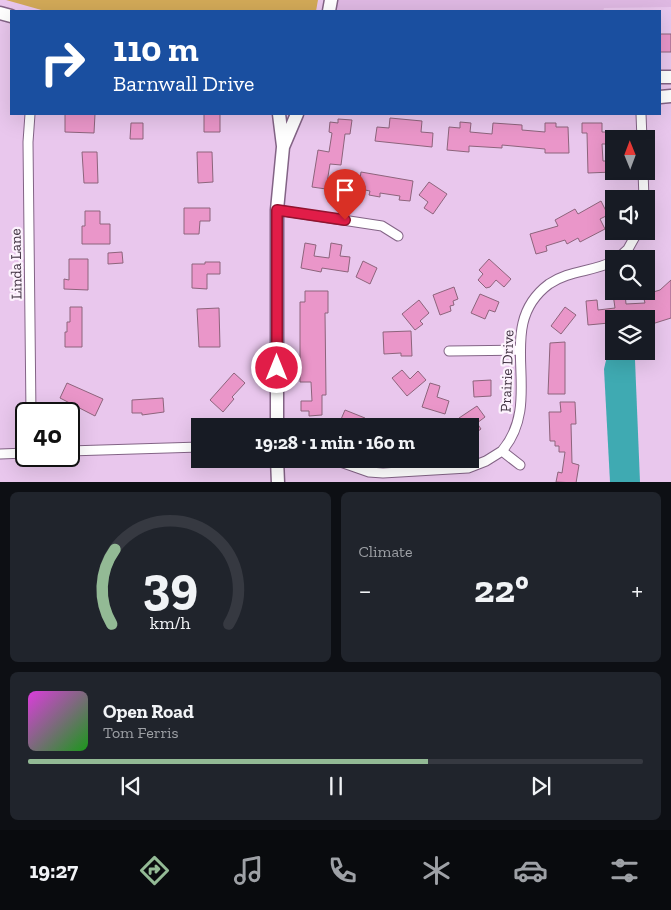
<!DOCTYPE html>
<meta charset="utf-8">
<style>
:root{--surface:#171b24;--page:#20242c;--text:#f1f3f6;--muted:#9ea1a6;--line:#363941;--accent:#93ba95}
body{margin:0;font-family:"Zilla Slab",serif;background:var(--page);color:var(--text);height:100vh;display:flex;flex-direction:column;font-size:19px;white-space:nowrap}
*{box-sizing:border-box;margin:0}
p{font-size:16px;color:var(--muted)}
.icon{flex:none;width:28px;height:28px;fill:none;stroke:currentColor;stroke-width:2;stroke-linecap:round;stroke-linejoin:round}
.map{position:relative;height:482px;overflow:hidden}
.panel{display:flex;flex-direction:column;gap:10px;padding:10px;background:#0d0f14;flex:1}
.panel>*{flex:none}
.hud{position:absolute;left:10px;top:10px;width:651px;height:105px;border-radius:0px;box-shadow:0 5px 20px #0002;background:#1a4fa0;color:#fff;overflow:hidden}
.needle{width:32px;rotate:359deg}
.controls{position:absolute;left:605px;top:130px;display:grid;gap:10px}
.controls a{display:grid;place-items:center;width:50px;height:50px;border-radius:0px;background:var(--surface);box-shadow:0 5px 20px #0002;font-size:25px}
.speed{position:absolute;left:15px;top:402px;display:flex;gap:10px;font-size:25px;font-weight:700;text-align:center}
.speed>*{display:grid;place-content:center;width:65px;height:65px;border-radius:50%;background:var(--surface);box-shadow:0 5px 20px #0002;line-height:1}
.speed .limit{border:2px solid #111;border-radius:8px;background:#fff;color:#111}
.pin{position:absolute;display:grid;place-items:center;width:42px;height:42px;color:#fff;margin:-51px -21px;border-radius:50% 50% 50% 0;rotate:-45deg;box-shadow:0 0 5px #0007}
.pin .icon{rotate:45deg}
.me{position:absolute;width:55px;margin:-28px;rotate:0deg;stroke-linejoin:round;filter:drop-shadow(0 0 4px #0008)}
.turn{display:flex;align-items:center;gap:18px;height:105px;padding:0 20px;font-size:22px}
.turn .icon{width:65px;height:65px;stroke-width:2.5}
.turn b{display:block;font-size:35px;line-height:42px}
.big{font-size:38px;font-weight:800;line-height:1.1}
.panel .tile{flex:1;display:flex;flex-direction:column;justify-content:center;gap:8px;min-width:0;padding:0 18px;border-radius:8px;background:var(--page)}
.panel .dial{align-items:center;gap:0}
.dial svg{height:130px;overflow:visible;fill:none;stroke:var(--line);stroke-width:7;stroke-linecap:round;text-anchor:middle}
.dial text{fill:var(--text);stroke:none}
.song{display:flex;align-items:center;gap:15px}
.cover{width:60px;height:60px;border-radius:8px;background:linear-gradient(135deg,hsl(300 70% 55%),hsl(120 70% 35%))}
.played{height:5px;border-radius:2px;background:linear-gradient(90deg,var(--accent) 65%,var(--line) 65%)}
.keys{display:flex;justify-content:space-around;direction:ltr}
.heat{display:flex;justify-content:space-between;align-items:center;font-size:28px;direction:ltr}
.panel .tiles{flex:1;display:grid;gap:10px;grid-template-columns:1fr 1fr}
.tile:last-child{grid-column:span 2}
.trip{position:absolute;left:191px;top:418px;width:288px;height:50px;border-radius:0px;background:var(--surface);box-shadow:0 5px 20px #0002;font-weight:800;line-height:50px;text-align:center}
.menu{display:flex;height:80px;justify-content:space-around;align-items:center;background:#090b0e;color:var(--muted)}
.menu .icon{width:35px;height:35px}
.menu .active{color:var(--accent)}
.menu b{font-size:22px;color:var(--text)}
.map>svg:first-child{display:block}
.built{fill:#deb8e2}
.green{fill:#d2a958}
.water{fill:#3faab2}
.building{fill:#ea96c9;stroke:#8d647c}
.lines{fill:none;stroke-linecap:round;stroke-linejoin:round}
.street-casing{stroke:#836486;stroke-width:11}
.secondary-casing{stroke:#836486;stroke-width:15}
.street{stroke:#fff;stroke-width:9}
.secondary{stroke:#fff;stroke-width:12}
.route-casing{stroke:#92132f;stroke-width:12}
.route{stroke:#e11d48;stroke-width:9}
.labels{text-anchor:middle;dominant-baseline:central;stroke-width:4.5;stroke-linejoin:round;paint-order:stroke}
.street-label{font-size:15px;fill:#3f3140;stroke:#fcf2fd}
</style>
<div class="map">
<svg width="671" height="483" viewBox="0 0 671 483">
<rect width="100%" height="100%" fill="#e9c7ed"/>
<path class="built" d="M338 0H671V7L604 8 603 11H336Z"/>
<path class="green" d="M6 0H318L316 11H45Z"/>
<path class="water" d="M615 352H624L633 356 635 360 640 482H610L604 369 607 356Z"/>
<path class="building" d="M660 34H671V52H660Z
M65 114H95L94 133 65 132Z
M204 114H220V132H204Z
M390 118 422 121 421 132 433 133 432 147 375 141 377 127 389 128Z
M338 119 352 120 350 134H345L341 165 330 164 326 189 312 187 318 150 329 152 332 133 329 132 330 122 338 123Z
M460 122 471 123 470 132 492 134 493 123 522 125V130L545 132V123H556V127H568L569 153H545V149L502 145V148L469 146V152L447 150 449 127 460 128Z
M131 123H143V139H130Z
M582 123H602V132H613V144H602L603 161H613V172L588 173 587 133H582Z
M82 152H97L98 183H84Z
M197 152H212L213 182 198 183Z
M361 172 413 181 410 201 399 200 400 196 380 193V197L369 195 370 191 365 190V186L359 185Z
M429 182 447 194 433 214 424 208 428 202 419 195Z
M601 201 608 215 600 219 605 229 580 242 578 238 567 244 565 240 546 246 547 251 536 254 530 234 558 226 555 220 575 209 578 214Z
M184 208H210V221H200L199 234H184Z
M85 211H100V224H110V244H82V226H85Z
M305 243 316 245 314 256 329 258 331 243 342 245 340 256 350 257 348 272 322 268 321 272 301 268Z
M122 252 123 263 108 264V253Z
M69 259H88V290L64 289V279L69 280Z
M489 259 511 279 504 287 496 280 490 287 486 288 478 280 483 274 479 270Z
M363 261 377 268 370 284 356 277Z
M205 262H220V274H207V289L192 288V264H205Z
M671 280V318L652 324 650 317 609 319V323L588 325 586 301 597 300 598 310 615 308 613 294 625 293 626 304 645 303 643 295 660 290Z
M454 287 458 299 453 301 454 305 450 306 451 311 440 315 433 295Z
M305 291H328V313H325L326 395H322V415L309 416V411H301V401H312L311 382H300V302H305Z
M480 294 499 302 495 312 489 310 485 319 471 313Z
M419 300 429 313 420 321 423 324 415 330 402 314Z
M70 307H82V347H65V332H67V322H70Z
M565 307 576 315 561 334 551 326Z
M219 308 220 347H199L197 309Z
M411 331 412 356H401V353L384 354 383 332Z
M565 342V394H548L550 343Z
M402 370 410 379 418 371 426 380 407 396 392 378Z
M234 373 245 383 232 397 234 399 223 412 210 400Z
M491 380V396L474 397 473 381Z
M67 383 103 399 95 416 60 398Z
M430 383 440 386 437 397 449 401 445 414 422 407Z
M163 398 164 412 142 415V413H132V400Z
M560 402H575L576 424H571L572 463 579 465 576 483 556 482 558 472 562 473 565 452H559V446H555V441H550L549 412H561Z
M477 406 485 417 477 423 481 429 470 437V426H464L459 418Z
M345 410 365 418 362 426H344L339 424Z"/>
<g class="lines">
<defs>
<path id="street" d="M30 114 28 142 31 414
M641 114 642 139
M643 171 644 199
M277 210 382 226 398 236
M617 259 628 249 638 231
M449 351 520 350
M69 451 200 447
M0 454 26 453
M332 459 369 472 383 473 468 468 486 461 502 451
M520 465 502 451C547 398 491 327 549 284 569 270 593 272 614 261"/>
<path id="secondary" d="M329 11 331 0
M0 13 11 16
M660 77H671
M660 97 671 96
M279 114 283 146
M277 426V210L283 147 297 114
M277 459 278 483"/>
</defs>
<use href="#street" class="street-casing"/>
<use href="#secondary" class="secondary-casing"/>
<use href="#street" class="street"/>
<use href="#secondary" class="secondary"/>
</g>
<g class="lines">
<defs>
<path id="route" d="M277 368V210L345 220"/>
</defs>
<use href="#route" class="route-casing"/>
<use href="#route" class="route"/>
</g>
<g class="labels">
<g class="street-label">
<text transform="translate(16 264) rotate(-91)">Linda Lane</text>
<text transform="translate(507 371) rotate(-88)">Prairie Drive</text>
</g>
</g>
</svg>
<div class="controls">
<a><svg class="needle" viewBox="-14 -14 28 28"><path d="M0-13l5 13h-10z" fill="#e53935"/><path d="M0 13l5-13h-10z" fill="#9ea1a6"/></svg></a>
<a><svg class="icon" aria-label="sound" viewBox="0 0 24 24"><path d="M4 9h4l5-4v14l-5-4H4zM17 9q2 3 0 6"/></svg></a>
<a><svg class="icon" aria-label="search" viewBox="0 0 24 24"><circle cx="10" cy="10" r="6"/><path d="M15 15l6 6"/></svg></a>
<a><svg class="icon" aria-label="layers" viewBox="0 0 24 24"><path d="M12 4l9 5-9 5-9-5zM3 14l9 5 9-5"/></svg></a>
</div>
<div class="speed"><div class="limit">40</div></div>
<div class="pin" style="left:345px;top:220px;background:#d93025"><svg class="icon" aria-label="arrive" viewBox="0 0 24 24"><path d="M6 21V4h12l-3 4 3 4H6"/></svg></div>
<svg class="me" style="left:277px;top:368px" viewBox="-20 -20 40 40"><circle r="17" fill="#e11d48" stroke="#fff" stroke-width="3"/><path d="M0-11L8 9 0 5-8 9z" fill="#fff"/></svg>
<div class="trip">19:28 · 1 min · 160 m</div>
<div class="hud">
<div class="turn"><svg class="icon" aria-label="right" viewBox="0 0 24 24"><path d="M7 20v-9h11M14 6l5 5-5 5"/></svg><div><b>110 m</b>Barnwall Drive</div></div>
</div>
</div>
<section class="panel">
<div class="tiles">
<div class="tile dial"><svg viewBox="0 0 100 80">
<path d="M14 69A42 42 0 1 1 86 69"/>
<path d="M14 69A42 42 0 0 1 16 23" stroke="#93ba95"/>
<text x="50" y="56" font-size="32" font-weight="700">39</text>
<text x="50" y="72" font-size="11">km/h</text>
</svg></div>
<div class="tile"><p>Climate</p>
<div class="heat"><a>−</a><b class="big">22°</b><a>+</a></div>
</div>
<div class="tile">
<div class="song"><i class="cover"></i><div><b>Open Road</b><p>Tom Ferris</p></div></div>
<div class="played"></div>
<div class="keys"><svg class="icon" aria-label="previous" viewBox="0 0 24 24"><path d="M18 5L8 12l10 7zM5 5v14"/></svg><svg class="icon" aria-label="pause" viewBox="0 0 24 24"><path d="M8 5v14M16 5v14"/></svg><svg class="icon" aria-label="next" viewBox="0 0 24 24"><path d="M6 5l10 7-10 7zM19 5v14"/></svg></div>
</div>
</div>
</section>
<nav class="menu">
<b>19:27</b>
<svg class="icon active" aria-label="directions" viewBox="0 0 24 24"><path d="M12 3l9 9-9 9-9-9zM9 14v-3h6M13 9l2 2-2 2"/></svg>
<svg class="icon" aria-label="music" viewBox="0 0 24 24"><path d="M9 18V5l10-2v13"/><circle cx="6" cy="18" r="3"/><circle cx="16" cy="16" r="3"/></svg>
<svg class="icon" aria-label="phone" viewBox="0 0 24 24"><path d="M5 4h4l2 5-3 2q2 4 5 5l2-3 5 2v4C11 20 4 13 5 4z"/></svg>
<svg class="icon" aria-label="climate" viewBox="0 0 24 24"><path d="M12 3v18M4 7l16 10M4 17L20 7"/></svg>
<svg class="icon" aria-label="car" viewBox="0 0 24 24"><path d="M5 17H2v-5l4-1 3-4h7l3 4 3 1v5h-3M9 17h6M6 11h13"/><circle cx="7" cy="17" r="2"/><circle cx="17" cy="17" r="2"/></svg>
<svg class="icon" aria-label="filters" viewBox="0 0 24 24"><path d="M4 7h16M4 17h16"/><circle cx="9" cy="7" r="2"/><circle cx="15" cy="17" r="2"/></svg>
</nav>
